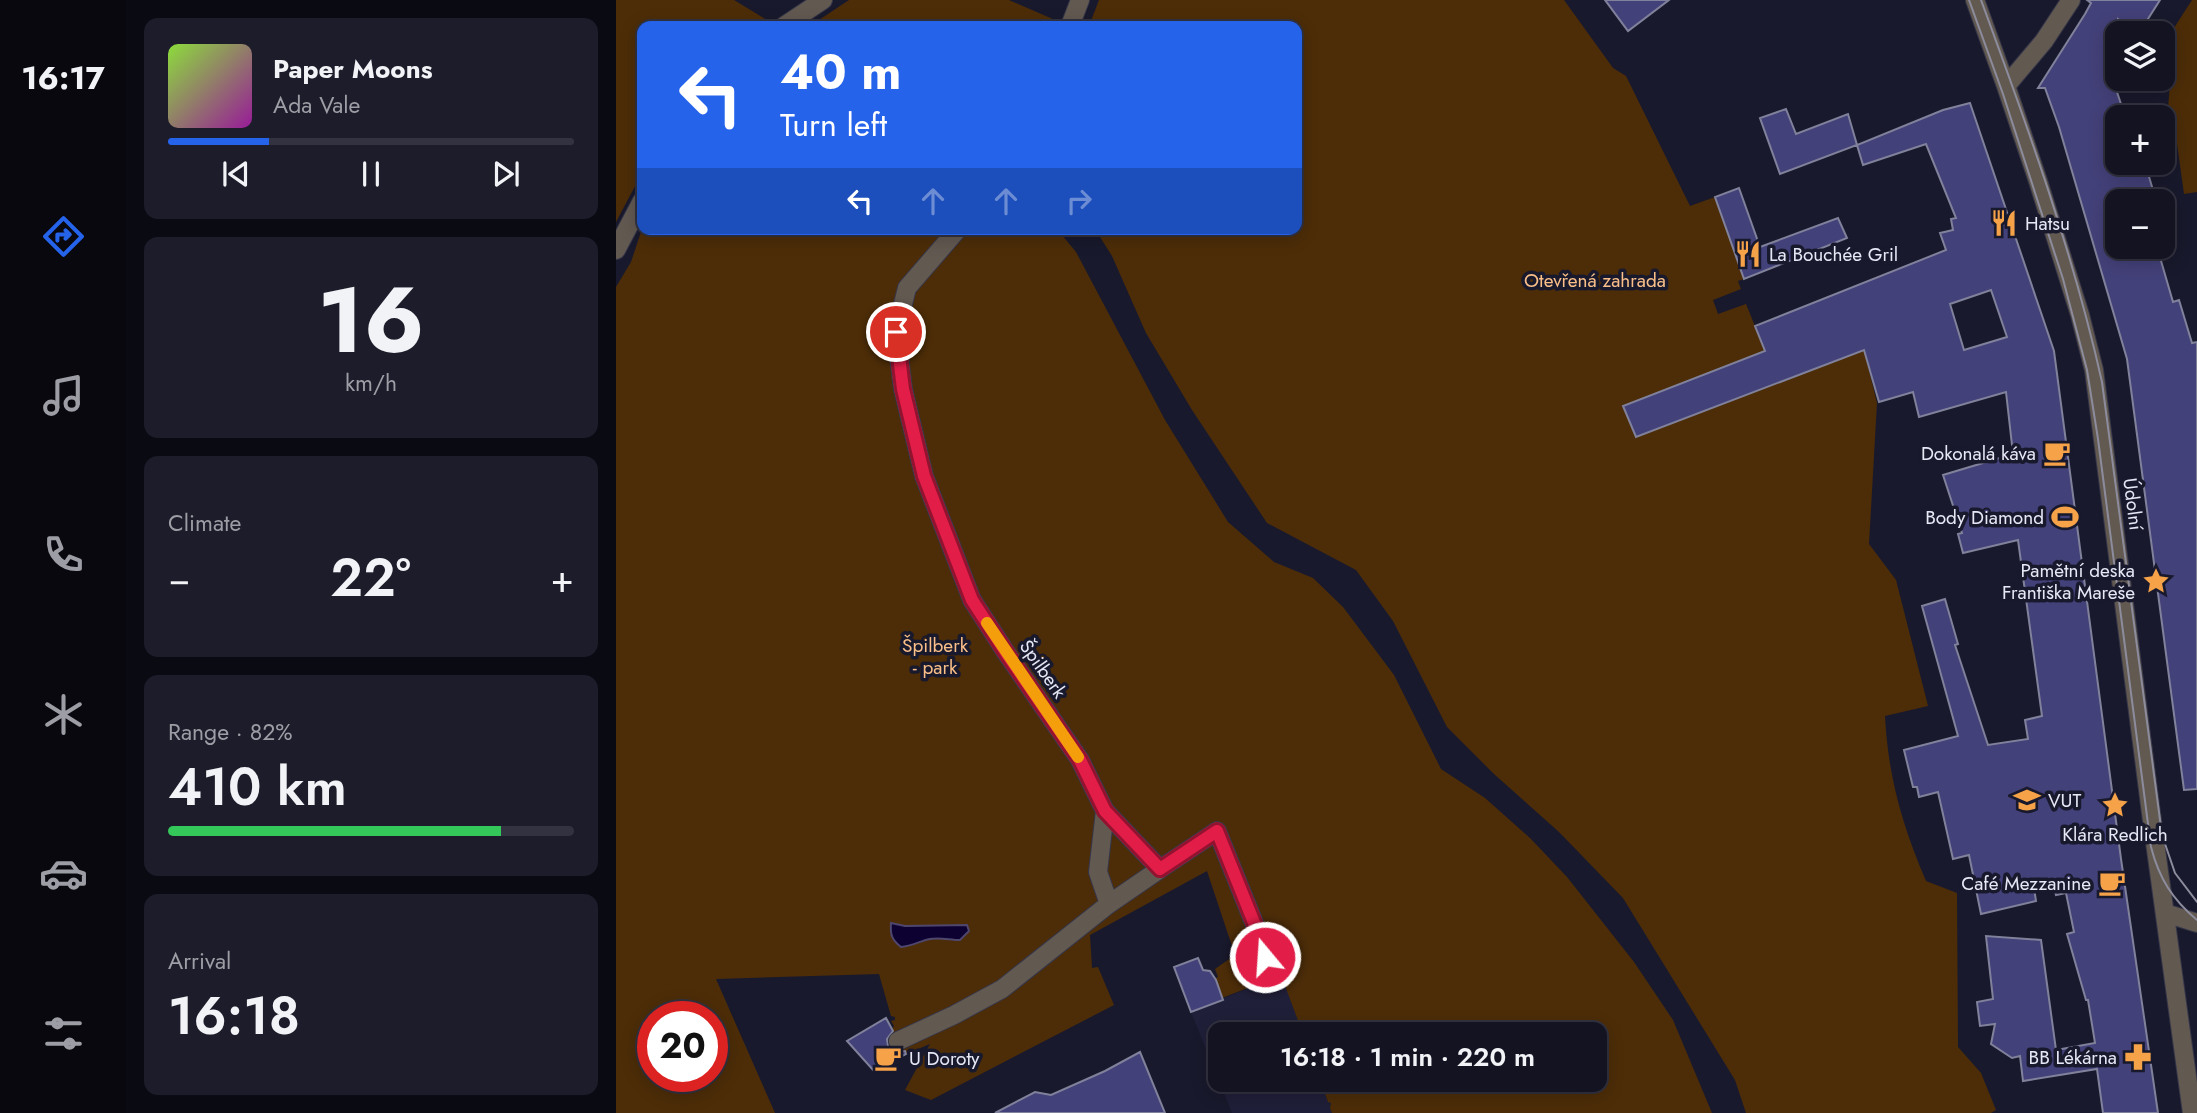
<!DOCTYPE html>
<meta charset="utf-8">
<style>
:root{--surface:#131322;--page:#1c1c2a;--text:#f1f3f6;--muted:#9d9ea5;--line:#323240;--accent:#2563eb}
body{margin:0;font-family:Jost,sans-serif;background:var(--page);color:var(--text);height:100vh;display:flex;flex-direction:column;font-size:26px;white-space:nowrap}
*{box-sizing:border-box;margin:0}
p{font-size:23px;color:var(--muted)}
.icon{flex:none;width:38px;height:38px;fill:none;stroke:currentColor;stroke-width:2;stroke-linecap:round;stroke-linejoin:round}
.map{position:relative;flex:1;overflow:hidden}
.sheet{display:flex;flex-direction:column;gap:18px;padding:18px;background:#0a0a13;width:490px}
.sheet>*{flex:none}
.guide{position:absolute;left:21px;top:21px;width:665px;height:214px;border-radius:14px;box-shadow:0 4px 18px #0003,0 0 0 2px var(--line);background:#2563eb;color:#fff;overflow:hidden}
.tools{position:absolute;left:1489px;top:21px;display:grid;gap:14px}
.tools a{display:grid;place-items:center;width:70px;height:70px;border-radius:14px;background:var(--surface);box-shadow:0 4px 18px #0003,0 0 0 2px var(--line);font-size:35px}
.speed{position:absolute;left:21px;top:1001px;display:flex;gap:14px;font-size:35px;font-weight:700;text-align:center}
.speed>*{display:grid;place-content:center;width:91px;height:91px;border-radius:50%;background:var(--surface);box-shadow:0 4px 18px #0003,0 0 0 2px var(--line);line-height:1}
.speed .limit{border:10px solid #d22;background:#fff;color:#111}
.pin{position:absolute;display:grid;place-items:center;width:60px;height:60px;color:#fff;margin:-30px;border:4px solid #fff;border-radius:50%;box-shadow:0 2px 7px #0007}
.me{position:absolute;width:77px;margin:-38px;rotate:342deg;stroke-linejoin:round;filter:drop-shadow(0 0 5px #0008)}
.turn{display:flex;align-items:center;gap:24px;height:147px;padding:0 28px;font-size:32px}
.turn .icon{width:91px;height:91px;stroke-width:2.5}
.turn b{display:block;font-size:49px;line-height:60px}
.lanes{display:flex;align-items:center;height:66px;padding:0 28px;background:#0003;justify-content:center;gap:35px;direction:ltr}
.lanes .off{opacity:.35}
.big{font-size:52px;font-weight:600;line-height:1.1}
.sheet .card{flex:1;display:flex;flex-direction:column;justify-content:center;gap:10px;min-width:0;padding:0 24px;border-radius:14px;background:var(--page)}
.sheet .dial{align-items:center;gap:0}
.dial b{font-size:91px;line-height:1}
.song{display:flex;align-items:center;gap:21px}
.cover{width:84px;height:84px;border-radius:10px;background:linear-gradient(135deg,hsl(90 70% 55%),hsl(300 70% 35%))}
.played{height:7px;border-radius:4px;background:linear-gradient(90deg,var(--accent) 25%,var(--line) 25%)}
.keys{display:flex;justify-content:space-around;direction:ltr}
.heat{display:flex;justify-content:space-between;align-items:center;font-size:38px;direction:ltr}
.charge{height:10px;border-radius:5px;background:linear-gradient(90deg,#34c759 82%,var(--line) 0)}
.trip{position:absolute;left:592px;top:1022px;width:399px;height:70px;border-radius:14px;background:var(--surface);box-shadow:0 4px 18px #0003,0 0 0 2px var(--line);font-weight:600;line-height:70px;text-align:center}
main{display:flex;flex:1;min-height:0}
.dock{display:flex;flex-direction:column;width:126px;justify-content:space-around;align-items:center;background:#08080e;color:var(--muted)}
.dock .icon{width:49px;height:49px}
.dock .on{color:var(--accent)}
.dock b{font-size:32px;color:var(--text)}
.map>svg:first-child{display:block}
.built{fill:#201f39}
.green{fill:#4d2d08;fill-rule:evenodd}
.water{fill:#0d0132;stroke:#4e466d;stroke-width:2}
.building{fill:#434179;stroke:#80819b;stroke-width:2;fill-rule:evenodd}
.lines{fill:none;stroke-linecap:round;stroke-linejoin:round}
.minor-casing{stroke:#363649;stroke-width:20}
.minor{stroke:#625951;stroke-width:18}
.tram{stroke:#8c8c9d;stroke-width:2}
.route-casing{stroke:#92132f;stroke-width:18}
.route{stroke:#e11d48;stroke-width:12}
.slow{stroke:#f59e0b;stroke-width:12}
.labels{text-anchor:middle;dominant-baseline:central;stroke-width:7;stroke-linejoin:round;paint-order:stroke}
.poi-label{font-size:19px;fill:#e7e8f6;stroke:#19192d;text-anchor:end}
.park-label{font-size:19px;fill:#fbc089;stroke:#19192d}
.street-label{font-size:19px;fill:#e7e8f6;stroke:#19192d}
</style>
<main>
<nav class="dock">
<b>16:17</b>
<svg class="icon on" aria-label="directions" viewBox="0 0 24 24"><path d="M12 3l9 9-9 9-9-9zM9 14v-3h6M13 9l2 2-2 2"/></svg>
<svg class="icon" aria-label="music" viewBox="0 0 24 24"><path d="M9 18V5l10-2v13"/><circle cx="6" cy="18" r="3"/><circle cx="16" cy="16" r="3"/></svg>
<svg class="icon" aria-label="phone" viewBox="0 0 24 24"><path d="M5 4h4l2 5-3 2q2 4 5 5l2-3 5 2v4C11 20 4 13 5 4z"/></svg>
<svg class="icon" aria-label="climate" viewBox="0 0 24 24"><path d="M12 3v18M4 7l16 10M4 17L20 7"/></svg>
<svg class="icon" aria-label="car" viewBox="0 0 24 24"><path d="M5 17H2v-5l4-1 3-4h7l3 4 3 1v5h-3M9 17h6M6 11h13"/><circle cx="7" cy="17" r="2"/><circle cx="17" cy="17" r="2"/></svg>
<svg class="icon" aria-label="filters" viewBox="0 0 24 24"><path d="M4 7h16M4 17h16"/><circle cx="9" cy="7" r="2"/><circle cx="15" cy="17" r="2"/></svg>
</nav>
<section class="sheet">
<div class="card">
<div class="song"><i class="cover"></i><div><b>Paper Moons</b><p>Ada Vale</p></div></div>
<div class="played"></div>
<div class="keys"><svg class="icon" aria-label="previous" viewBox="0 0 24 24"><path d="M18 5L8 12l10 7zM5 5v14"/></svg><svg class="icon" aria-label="pause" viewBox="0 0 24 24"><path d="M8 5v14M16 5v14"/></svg><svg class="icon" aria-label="next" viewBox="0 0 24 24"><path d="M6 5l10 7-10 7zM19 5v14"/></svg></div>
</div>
<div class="card dial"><b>16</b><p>km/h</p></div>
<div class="card"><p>Climate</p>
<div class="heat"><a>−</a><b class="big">22°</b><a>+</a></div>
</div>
<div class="card"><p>Range · 82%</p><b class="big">410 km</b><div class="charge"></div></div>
<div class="card"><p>Arrival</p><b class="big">16:18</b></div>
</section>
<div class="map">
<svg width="1581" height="1113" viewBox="0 0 1581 1113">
<rect width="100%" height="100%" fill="#19192d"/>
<path class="built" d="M666 974 687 1034H604V1080H704L712 1101 715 1102 714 1108 716 1113H616L575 1012Z"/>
<path class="green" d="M0 0H118L151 20 144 26H26V173L0 222Z
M233 0H393L439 20 441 26H194Z
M483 0H948L997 68 1010 76 1074 206 1099 197 1128 279 1122 281 1125 289 1097 300 1102 314 1130 304 1149 351 1008 406 1020 437 1248 350 1261 403 1253 544 1280 580 1312 706 1269 716C1272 776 1286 825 1310 881L1341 893 1342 1047 1365 1073 1380 1110 1375 1113H1130L1119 1080 1007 898 943 832 878 774 831 727 777 621 740 570 651 523 576 410 530 333 496 256 479 229H681V26H473Z
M1576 0H1581V192L1568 194 1558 122 1551 120 1555 71 1547 66V45Z
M26 229H441L460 252 549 420 612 522 658 562 697 578 727 607 778 675 825 769 869 798 914 838 951 877 1018 962 1057 1020 1096 1113H716L714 1108 715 1103 712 1102 704 1080H978V1034H687L665 975 606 998 600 980 597 979 602 977 599 969 619 955 591 871 474 935 476 968 482 967 498 1005 315 1100 289 1090 314 1044 290 1054 276 1029 278 1026 275 1021 279 1020V1017L275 1016 263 974 100 979 159 1113H0V287L15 262ZM37 1017H96V1076H37Z"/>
<path class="water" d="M275 923 289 926 351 925 353 931 344 940C334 940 324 937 314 939 304 941 296 946 285 947 276 940 274 935 275 923Z"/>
<path class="building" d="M989 0H1053L1012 31Z
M1471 0H1544L1523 33 1502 19 1501 92 1506 107 1502 109V163H1529L1539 197 1521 201H1502V247H1541L1557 302 1563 300 1576 343 1581 342V789L1568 790 1511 359 1443 127 1429 88H1422L1469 14 1475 3Z
M1354 103 1438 351 1505 859 1542 1113H1487L1481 1069 1407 1081 1404 1056 1396 1058 1375 1044 1379 1024 1364 1026 1361 1002 1377 999 1370 936 1425 940 1440 1050 1479 1043 1472 1000H1470L1451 934 1458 932 1450 893 1440 895 1437 884 1418 888 1420 901 1365 914 1353 855 1337 859 1322 792 1303 797 1301 787H1297L1288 750 1342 736 1306 606 1329 599 1342 644 1339 645 1372 745 1412 739 1409 720 1426 716 1402 540 1347 553 1342 534 1346 533 1327 475 1397 454 1390 392 1303 417 1297 392 1263 402 1248 350 1020 437 1007 406 1149 351 1139 326 1330 250 1324 233 1337 230 1335 219 1340 218 1310 144 1247 165 1241 145 1327 110ZM1375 290 1391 337 1348 350 1334 304Z
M1170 109 1180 134 1232 114 1241 145 1164 174 1144 118Z
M1123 188 1144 247 1222 218 1231 238 1128 279 1099 197Z
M582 958 587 970 594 971 600 980 607 1000 575 1012 558 967Z
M270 1018 277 1031 271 1039 272 1046 276 1051 282 1052 289 1051 290 1054 258 1071 231 1041Z
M524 1052 549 1113H379L419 1092 435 1095 489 1071Z"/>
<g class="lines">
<defs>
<path id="minor" d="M1359 0 1390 86 1422 181 1464 315 1478 370 1535 813 1576 1113
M168 26 207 0
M454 26 464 0
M1390 86 1428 41 1455 0
M342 229 291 288 280 332 287 389 308 476 356 600 391 654 464 760 489 811 482 872 493 904
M0 250 26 201
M489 811 544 869 601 831 643 935 655 979
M1549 913 1581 923
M282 1041 338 1015 386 989 493 904 544 869"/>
</defs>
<use href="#minor" class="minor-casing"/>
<use href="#minor" class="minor"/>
<path class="tram" d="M1353 0 1387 94 1447 279 1471 370 1482 439 1535 847C1543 878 1556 899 1581 920
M1365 0C1411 125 1457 252 1486 382L1546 835 1559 873 1581 902"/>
</g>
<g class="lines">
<defs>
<path id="route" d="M280 332 287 389 308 476 356 600 391 654 464 760 489 811 544 869 601 831 643 935 649 957"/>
</defs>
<use href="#route" class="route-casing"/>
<use href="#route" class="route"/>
<path class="slow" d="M371 623 462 757"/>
</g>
<defs>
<symbol id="restaurant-bare" viewBox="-9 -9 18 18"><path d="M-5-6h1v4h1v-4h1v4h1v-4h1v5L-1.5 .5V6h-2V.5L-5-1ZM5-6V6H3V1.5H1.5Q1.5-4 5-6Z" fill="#f6a248" stroke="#19192d" stroke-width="2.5" paint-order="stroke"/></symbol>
<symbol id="cafe-bare" viewBox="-9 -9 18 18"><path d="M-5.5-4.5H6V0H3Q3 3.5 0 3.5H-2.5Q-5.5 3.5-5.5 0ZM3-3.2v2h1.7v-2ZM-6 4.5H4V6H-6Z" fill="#f6a248" stroke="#19192d" stroke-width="2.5" paint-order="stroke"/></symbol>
<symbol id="stadium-bare" viewBox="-9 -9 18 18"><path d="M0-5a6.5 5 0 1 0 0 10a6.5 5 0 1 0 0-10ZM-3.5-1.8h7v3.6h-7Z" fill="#f6a248" stroke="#19192d" stroke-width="2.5" paint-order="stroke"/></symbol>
<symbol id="sight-bare" viewBox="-9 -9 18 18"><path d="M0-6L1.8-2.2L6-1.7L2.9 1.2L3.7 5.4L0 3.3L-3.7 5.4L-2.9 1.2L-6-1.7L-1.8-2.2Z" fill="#f6a248" stroke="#19192d" stroke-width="2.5" paint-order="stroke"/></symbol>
<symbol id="university-bare" viewBox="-9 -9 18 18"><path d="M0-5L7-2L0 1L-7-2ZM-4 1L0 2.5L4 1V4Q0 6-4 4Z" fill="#f6a248" stroke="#19192d" stroke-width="2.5" paint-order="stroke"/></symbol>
<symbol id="pharmacy-bare" viewBox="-9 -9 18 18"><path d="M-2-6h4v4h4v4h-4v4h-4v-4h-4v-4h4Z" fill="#f6a248" stroke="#19192d" stroke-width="2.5" paint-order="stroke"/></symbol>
</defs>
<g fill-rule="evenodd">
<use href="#restaurant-bare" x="1369" y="204" width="38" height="38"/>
<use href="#restaurant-bare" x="1113" y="235" width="38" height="38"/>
<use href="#cafe-bare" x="1422" y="434" width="38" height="38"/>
<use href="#stadium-bare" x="1430" y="498" width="38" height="38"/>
<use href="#sight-bare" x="1521" y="562" width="38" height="38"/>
<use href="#university-bare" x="1392" y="781" width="38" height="38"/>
<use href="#sight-bare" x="1480" y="786" width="38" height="38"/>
<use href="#cafe-bare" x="1477" y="864" width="38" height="38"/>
<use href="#pharmacy-bare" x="1503" y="1038" width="38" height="38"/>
<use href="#cafe-bare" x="253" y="1039" width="38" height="38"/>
</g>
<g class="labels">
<g class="poi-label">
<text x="1409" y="223" text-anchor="start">Hatsu</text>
<text x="1153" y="254" text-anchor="start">La Bouchée Gril</text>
<text x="1420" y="453">Dokonalá káva</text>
<text x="1428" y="517">Body Diamond</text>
<text x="1519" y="570">Pamětní deska<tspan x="1519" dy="22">Františka Mareše</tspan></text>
<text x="1432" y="800" text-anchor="start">VUT</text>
<text x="1499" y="834" text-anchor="middle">Klára Redlich</text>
<text x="1475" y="883">Café Mezzanine</text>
<text x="1501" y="1057">BB Lékárna</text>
<text x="293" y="1058" text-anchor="start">U Doroty</text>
</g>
<g class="park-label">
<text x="979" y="280">Otevřená zahrada</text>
<text x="319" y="645">Špilberk<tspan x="319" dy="22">- park</tspan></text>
</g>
<g class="street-label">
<text transform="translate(1517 504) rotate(83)">Údolní</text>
<text transform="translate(427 669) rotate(55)">Špilberk</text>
</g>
</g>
</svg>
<div class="tools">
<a><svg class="icon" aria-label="layers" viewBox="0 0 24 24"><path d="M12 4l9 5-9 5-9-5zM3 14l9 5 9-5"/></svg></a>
<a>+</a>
<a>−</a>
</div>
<div class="speed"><div class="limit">20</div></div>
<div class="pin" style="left:280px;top:332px;background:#d93025"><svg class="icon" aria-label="arrive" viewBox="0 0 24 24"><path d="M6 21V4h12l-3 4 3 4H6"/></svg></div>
<svg class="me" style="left:649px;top:957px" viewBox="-20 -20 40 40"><circle r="17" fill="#e11d48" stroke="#fff" stroke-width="3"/><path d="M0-11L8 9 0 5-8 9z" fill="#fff"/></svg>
<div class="trip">16:18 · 1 min · 220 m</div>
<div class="guide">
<div class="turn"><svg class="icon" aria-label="left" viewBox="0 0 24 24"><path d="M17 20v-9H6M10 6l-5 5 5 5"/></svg><div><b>40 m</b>Turn left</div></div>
<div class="lanes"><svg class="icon" aria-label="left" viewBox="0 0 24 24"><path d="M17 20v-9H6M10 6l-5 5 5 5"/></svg><svg class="icon off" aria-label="ahead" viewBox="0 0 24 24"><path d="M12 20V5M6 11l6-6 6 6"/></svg><svg class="icon off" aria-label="ahead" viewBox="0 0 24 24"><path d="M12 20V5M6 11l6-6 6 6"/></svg><svg class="icon off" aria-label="right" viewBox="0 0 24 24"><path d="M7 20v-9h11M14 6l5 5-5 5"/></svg></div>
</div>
</div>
</main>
